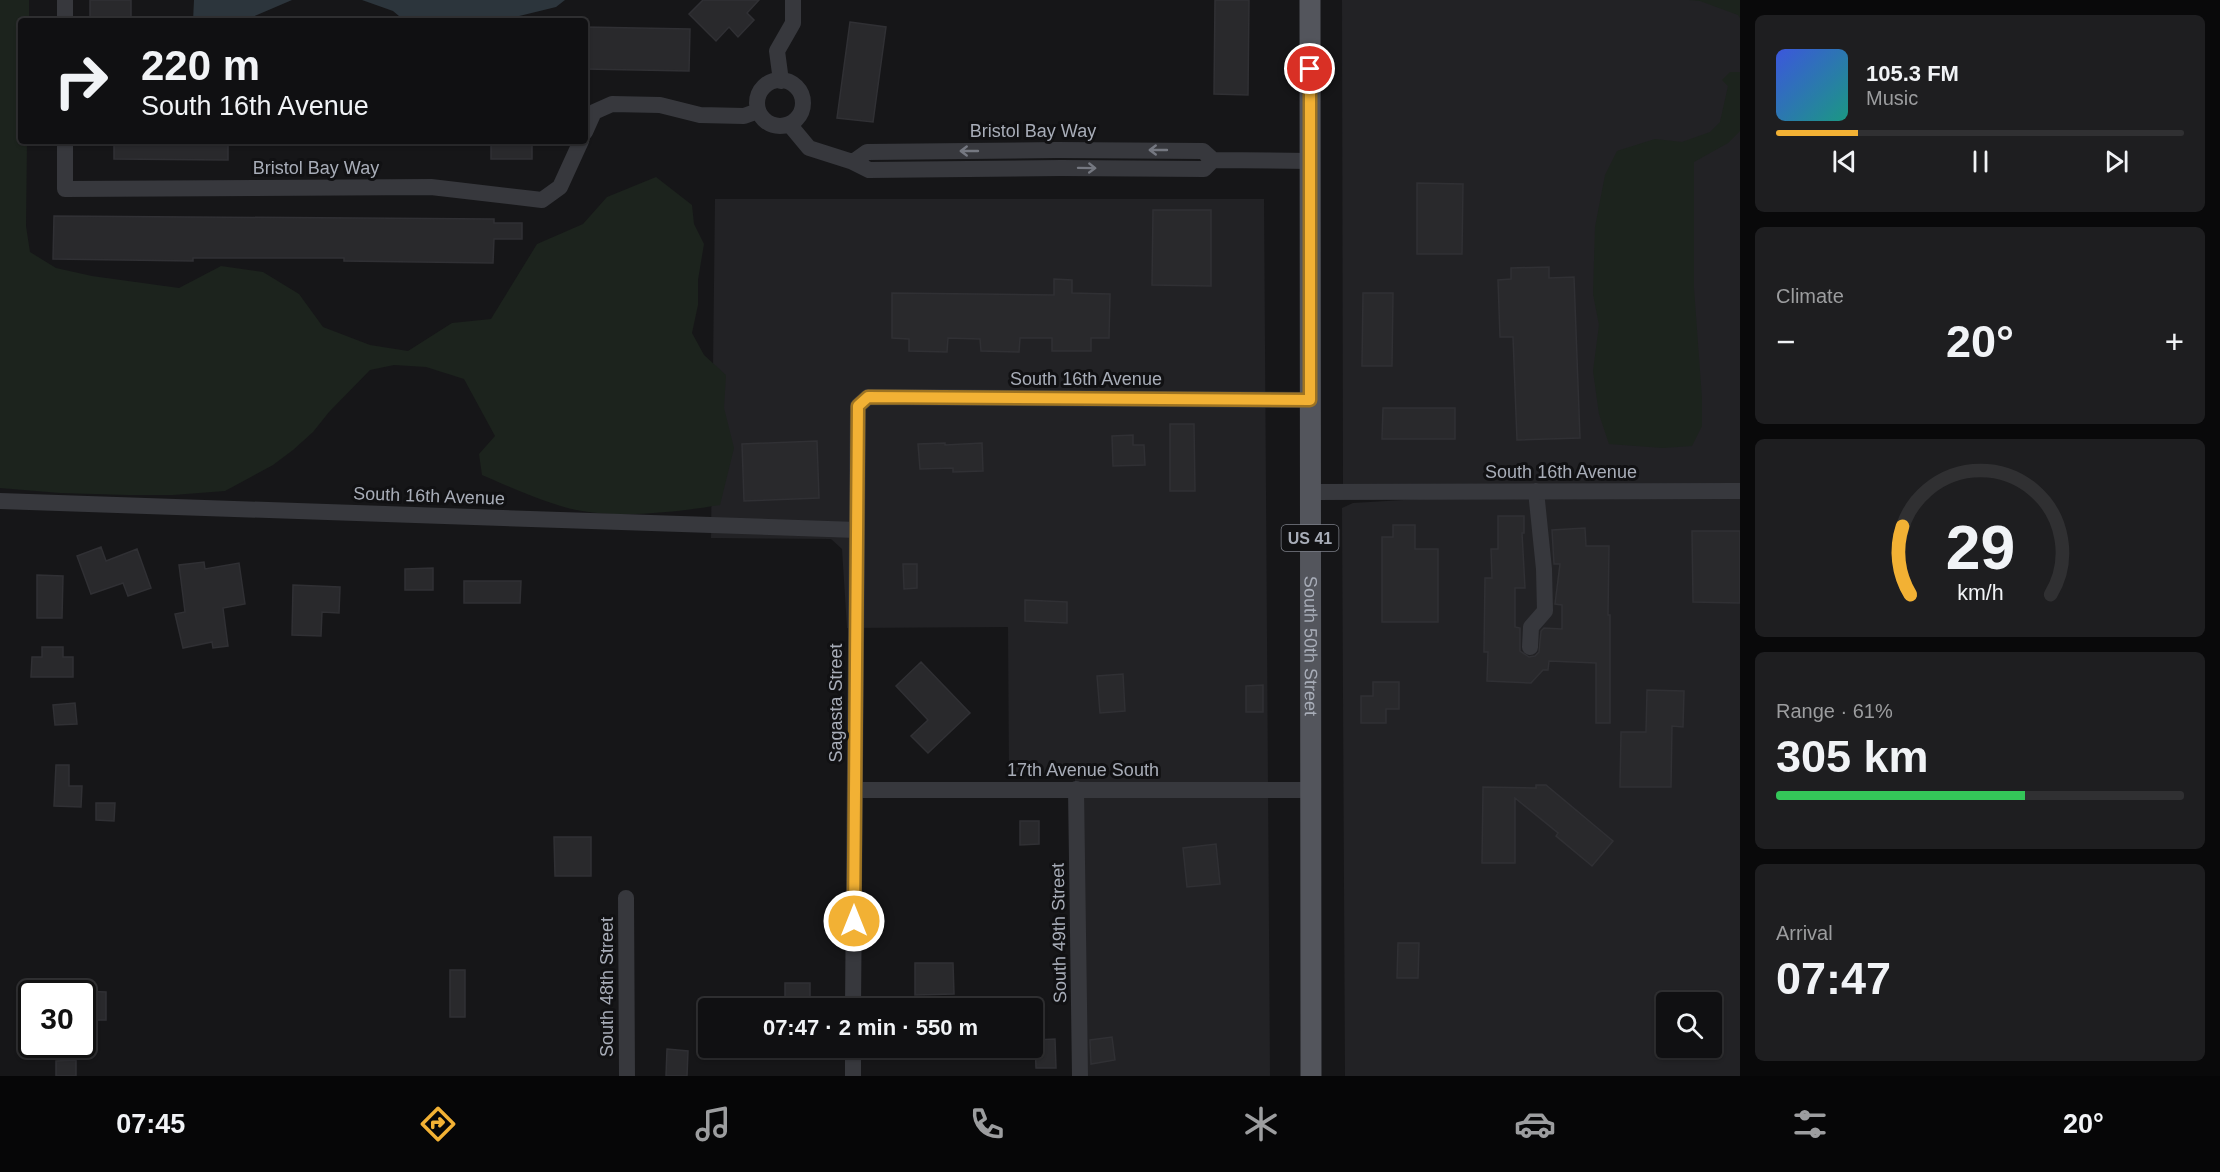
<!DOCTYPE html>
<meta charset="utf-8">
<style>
:root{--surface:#101012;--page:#1e1e20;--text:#f1f3f6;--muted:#9c9d9f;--line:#303032;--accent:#f2b134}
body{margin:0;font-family:Helvetica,sans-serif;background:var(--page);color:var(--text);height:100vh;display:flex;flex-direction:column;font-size:22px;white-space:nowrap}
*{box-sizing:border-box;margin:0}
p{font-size:20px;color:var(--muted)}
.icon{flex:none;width:33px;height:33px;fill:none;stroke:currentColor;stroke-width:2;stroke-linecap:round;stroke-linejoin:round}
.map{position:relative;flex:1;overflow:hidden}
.panel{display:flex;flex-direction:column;gap:15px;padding:15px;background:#09090a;width:480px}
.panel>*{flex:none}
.guide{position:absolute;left:18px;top:18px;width:570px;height:126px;border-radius:6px;box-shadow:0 2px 4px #0004,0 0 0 2px var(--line);background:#101012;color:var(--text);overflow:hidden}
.tools{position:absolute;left:1656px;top:992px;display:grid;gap:12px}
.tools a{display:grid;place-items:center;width:66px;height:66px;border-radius:6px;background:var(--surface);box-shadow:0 2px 4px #0004,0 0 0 2px var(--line);font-size:30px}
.speed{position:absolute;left:18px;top:980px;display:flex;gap:12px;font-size:30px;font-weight:700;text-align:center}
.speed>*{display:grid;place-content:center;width:78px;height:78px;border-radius:50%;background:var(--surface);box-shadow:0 2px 4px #0004,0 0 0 2px var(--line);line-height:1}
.speed .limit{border:3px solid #111;border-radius:9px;background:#fff;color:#111}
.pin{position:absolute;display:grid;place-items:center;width:51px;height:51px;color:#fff;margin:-26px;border:3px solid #fff;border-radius:50%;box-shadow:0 2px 6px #0007}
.me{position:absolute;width:66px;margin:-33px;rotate:0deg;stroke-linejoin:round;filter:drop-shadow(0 0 4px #0008)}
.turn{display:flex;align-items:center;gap:21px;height:126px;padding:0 24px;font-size:27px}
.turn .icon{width:78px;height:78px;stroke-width:2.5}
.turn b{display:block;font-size:42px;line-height:51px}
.big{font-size:45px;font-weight:700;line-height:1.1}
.panel .tile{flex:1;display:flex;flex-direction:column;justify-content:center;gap:9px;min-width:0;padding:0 21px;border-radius:9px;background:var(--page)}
.panel .dial{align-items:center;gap:0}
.dial svg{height:156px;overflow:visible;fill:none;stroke:var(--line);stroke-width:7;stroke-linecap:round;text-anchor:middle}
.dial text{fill:var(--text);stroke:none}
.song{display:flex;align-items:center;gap:18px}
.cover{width:72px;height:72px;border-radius:9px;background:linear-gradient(135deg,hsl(230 70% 55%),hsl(170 70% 35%))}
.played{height:6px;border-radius:3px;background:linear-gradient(90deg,var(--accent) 20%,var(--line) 20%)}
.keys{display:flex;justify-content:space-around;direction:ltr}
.heat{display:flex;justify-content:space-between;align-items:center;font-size:33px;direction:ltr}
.charge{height:9px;border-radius:4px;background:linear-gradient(90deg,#34c759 61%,var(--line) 0)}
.trip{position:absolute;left:698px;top:998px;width:345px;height:60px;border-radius:6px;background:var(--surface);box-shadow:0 2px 4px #0004,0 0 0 2px var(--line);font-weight:700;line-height:60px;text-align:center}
.tab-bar{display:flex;height:96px;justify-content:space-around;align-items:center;background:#060607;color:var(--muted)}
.tab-bar .icon{width:42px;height:42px}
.tab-bar .active{color:var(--accent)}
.tab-bar b{font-size:27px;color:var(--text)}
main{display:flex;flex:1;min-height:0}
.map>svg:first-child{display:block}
.built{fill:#222225;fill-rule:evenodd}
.green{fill:#1c231d}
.water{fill:#2c353c}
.building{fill:#29292c;stroke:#303034;stroke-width:1.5}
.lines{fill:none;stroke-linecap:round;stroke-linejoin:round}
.minor{stroke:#37383d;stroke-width:16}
.major{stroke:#53555c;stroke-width:21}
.oneway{stroke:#757881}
.route-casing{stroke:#9d7322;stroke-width:15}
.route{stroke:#f2b134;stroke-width:10}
.labels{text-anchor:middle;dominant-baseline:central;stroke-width:6;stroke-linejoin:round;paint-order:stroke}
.shield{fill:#111113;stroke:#7b7e86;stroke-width:1.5}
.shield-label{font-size:16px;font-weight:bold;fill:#a8adb8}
.street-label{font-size:18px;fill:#a8adb8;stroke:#111113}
</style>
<main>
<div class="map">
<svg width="1740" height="1076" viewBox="0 0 1740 1076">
<rect width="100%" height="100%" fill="#161618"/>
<path class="built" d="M1342 0H1740V486L1343 484Z
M715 199H1264L1270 1076H1074L1075 773 1009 774 1008 627 847 628 842 549 831 539 711 538Z
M1520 493H1740V1076H1345L1342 508 1353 503ZM1666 1002H1712V1047H1666Z"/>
<path class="green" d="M0 0H29V21H21V141H27L26 226 30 252 56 268 92 276 179 288 221 266 263 272 299 294 323 327 370 345 408 351 452 323 491 319 537 244 583 224 607 197 656 177 692 205 694 224 704 244 698 280V305L692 333 704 355 726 375 724 408 734 448 720 505C677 512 625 518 582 511 551 506 510 487 482 475L479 454 495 436 464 379 426 367 394 365 370 370 329 412 313 432 293 450 273 465 225 491 173 495H128L60 493 0 488Z
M1689 0H1740V18L1738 15 1700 1Z
M1730 72H1740V131L1728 143 1694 162V288L1702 399V426L1692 446 1663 448 1609 444 1599 414 1593 371 1599 325 1593 294 1595 227 1605 175 1617 151 1655 139 1682 142 1710 132 1720 122 1728 86 1722 80Z"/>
<path class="water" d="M194 0H292L243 21H193Z
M362 0H565L556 7 499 21H405L393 11Z"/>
<path class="building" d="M90 0H131V21H90Z
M703 0H759L747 13 754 20 738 37 729 27 716 41 689 14Z
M1215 0H1249L1248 95 1214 94Z
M850 22 886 27 873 122 837 118Z
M585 27 690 29 689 71 585 69Z
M114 141H228V160L114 159Z
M491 141H532V159H491Z
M1417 183 1463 184 1462 254H1417Z
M1153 210H1211V286L1152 285Z
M54 216 494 219V223H522V239H494L493 263 344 261V258H193V261L53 259Z
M1549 267V278L1574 277 1580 438 1517 440 1513 337H1500L1498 280 1511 279V268Z
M1054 279 1072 280V293L1110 294 1109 338H1091V351H1052V338H1020L1019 352 981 351 980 339 948 338 947 352 909 351V339L892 338V293L1054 295Z
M1363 293H1393L1392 366H1362Z
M1383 408H1455V439H1382Z
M1170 424H1194L1195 491H1170Z
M1133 435V445H1144L1145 465 1113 466 1112 436Z
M817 441 819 498 744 501 742 444Z
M945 443V445L982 443 983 471 953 472V468L920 469 918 444Z
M1498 516H1524V533H1522L1525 588H1515V627L1520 628V651L1529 657 1535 656 1539 652 1541 631 1544 628 1562 629V605L1555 604 1560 564H1554L1552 530 1585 528 1586 546H1609L1608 615H1610V723H1596V663L1549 661 1548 670H1543L1531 683 1487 681 1488 652H1484L1485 578H1492L1491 549H1498Z
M1393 525H1415V549H1438V622H1382V537H1393Z
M1692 531H1740V603L1693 602Z
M101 547 106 561 137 549 151 588 128 596 123 583 91 594 77 556Z
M204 562 205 569 239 563 245 604 223 608 228 646 213 648 212 642 183 648 175 614 185 612 179 565Z
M903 564H917V588L904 589Z
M433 568V590H405V569Z
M37 575 63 576 62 618H37Z
M464 581H521L520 603H464Z
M293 585 340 587 339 613 322 612 321 636 292 635Z
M1025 600 1067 602V623L1025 621Z
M42 647H63V657H73V677H31L32 657H42Z
M921 662 970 713 928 753 911 736 928 720 896 686Z
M1123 674 1125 711 1100 713 1097 676Z
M1373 682H1399V709H1386V723H1361V696H1373Z
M1263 685V712H1246V686Z
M1647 690 1684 691 1683 727 1672 726 1671 787H1620L1621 732H1646Z
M75 703 77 724 55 725 53 705Z
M56 765H69V786H82L81 807 54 806Z
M1536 785H1546L1613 841 1592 866 1556 836 1558 833 1515 798V863H1482L1483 787 1536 788Z
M96 803H115L114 821 96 820Z
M1020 821H1039V844L1020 845Z
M554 837H591V876H555Z
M1216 844 1220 884 1187 887 1183 848Z
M1398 943H1419L1418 978H1397Z
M915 963H953L954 994 915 995Z
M450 970H465V1017H450Z
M785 983H810V1008H785Z
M82 991 106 992V1020H82Z
M1112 1037 1115 1060 1091 1064 1090 1040Z
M1055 1039 1056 1068H1036L1035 1040Z
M667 1049 688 1051 687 1076H666Z
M76 1060V1076H56V1061Z"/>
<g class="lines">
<path class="minor" d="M65 0V21
M757 103a23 23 0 1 1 46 0a23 23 0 1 1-46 0Z
M781 81 777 51 793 23V0
M789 124 809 148 853 162 869 170 1061 168 1204 169 1213 160
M585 132 594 112 612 104 660 105 700 115 744 116 758 111
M65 141V189L431 187 542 200 560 187 581 141
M853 162 867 152 1057 150 1203 151 1213 160 1310 161
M1310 492 1740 491
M0 501 857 530
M1530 647 1531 627 1545 611 1544 569 1536 491
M1076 789 1080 1076
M855 790H1311
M626 898 627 1076
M853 1008 858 406 868 397 1310 400
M853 1076V1047"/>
<path class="major" id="s1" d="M1310 0 1311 1076"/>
</g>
<defs><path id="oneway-shaft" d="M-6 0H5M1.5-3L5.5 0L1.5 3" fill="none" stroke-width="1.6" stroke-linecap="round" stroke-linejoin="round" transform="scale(1.5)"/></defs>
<g class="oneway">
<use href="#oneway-shaft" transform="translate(1158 150) rotate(-180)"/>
<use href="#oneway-shaft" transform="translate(969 151) rotate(180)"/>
<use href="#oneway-shaft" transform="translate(1087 168) rotate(1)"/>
</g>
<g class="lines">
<defs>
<path id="route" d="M854 921 858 406 868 397 1310 400V69"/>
</defs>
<use href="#route" class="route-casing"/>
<use href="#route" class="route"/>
</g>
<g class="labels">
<rect class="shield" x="1281.5" y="525" width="57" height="26" rx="4.5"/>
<g class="shield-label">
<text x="1310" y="538">US 41</text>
</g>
<g class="street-label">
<text x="1033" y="131">Bristol Bay Way</text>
<text x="316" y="168">Bristol Bay Way</text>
<text x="1086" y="379">South 16th Avenue</text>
<text x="1561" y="472">South 16th Avenue</text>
<text transform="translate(429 496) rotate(2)">South 16th Avenue</text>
<text stroke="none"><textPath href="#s1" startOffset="646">South 50th Street</textPath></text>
<text transform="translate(836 703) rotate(-90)">Sagasta Street</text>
<text x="1083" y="770">17th Avenue South</text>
<text transform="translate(1059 933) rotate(-91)">South 49th Street</text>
<text transform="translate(607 987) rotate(-90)">South 48th Street</text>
</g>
</g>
</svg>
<div class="tools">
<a><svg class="icon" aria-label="search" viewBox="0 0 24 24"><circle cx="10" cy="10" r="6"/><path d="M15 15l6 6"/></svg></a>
</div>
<div class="speed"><div class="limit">30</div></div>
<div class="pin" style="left:1310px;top:69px;background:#d93025"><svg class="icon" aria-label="arrive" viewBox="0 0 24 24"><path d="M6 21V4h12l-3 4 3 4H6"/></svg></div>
<svg class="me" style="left:854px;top:921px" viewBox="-20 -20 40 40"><circle r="17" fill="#f2b134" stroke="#fff" stroke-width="3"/><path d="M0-11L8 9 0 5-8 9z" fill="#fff"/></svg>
<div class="trip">07:47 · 2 min · 550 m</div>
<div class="guide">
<div class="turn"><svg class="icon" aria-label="right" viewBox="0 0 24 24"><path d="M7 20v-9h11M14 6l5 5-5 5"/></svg><div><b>220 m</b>South 16th Avenue</div></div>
</div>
</div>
<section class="panel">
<div class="tile">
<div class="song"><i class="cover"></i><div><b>105.3 FM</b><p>Music</p></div></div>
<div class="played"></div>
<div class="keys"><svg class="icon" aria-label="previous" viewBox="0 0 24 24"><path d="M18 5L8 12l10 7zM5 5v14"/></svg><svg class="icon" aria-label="pause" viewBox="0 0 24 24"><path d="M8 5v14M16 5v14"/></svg><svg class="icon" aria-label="next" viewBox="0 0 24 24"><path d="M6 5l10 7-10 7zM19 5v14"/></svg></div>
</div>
<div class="tile"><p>Climate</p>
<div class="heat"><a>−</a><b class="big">20°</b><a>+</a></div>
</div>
<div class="tile dial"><svg viewBox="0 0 100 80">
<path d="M14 69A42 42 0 1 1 86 69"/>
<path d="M14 69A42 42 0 0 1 10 34" stroke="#f2b134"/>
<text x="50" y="56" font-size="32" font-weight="700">29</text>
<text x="50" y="72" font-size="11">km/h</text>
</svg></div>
<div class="tile"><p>Range · 61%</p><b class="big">305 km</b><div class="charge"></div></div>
<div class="tile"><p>Arrival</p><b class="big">07:47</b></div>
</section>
</main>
<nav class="tab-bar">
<b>07:45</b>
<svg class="icon active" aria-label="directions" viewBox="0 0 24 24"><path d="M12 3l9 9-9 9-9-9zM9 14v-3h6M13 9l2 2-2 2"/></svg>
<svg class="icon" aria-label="music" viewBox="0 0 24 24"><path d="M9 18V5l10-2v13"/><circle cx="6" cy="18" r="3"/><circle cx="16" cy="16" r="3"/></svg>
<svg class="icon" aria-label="phone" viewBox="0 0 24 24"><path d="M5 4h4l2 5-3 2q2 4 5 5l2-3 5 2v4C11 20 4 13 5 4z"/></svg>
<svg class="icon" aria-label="climate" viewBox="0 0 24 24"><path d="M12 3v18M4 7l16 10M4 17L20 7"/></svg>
<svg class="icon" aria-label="car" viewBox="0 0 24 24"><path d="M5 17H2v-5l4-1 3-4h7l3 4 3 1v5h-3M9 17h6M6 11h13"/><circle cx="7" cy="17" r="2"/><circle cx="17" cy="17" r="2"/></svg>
<svg class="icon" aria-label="filters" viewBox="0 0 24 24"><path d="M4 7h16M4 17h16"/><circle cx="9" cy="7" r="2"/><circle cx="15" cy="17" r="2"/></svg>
<b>20°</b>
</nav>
